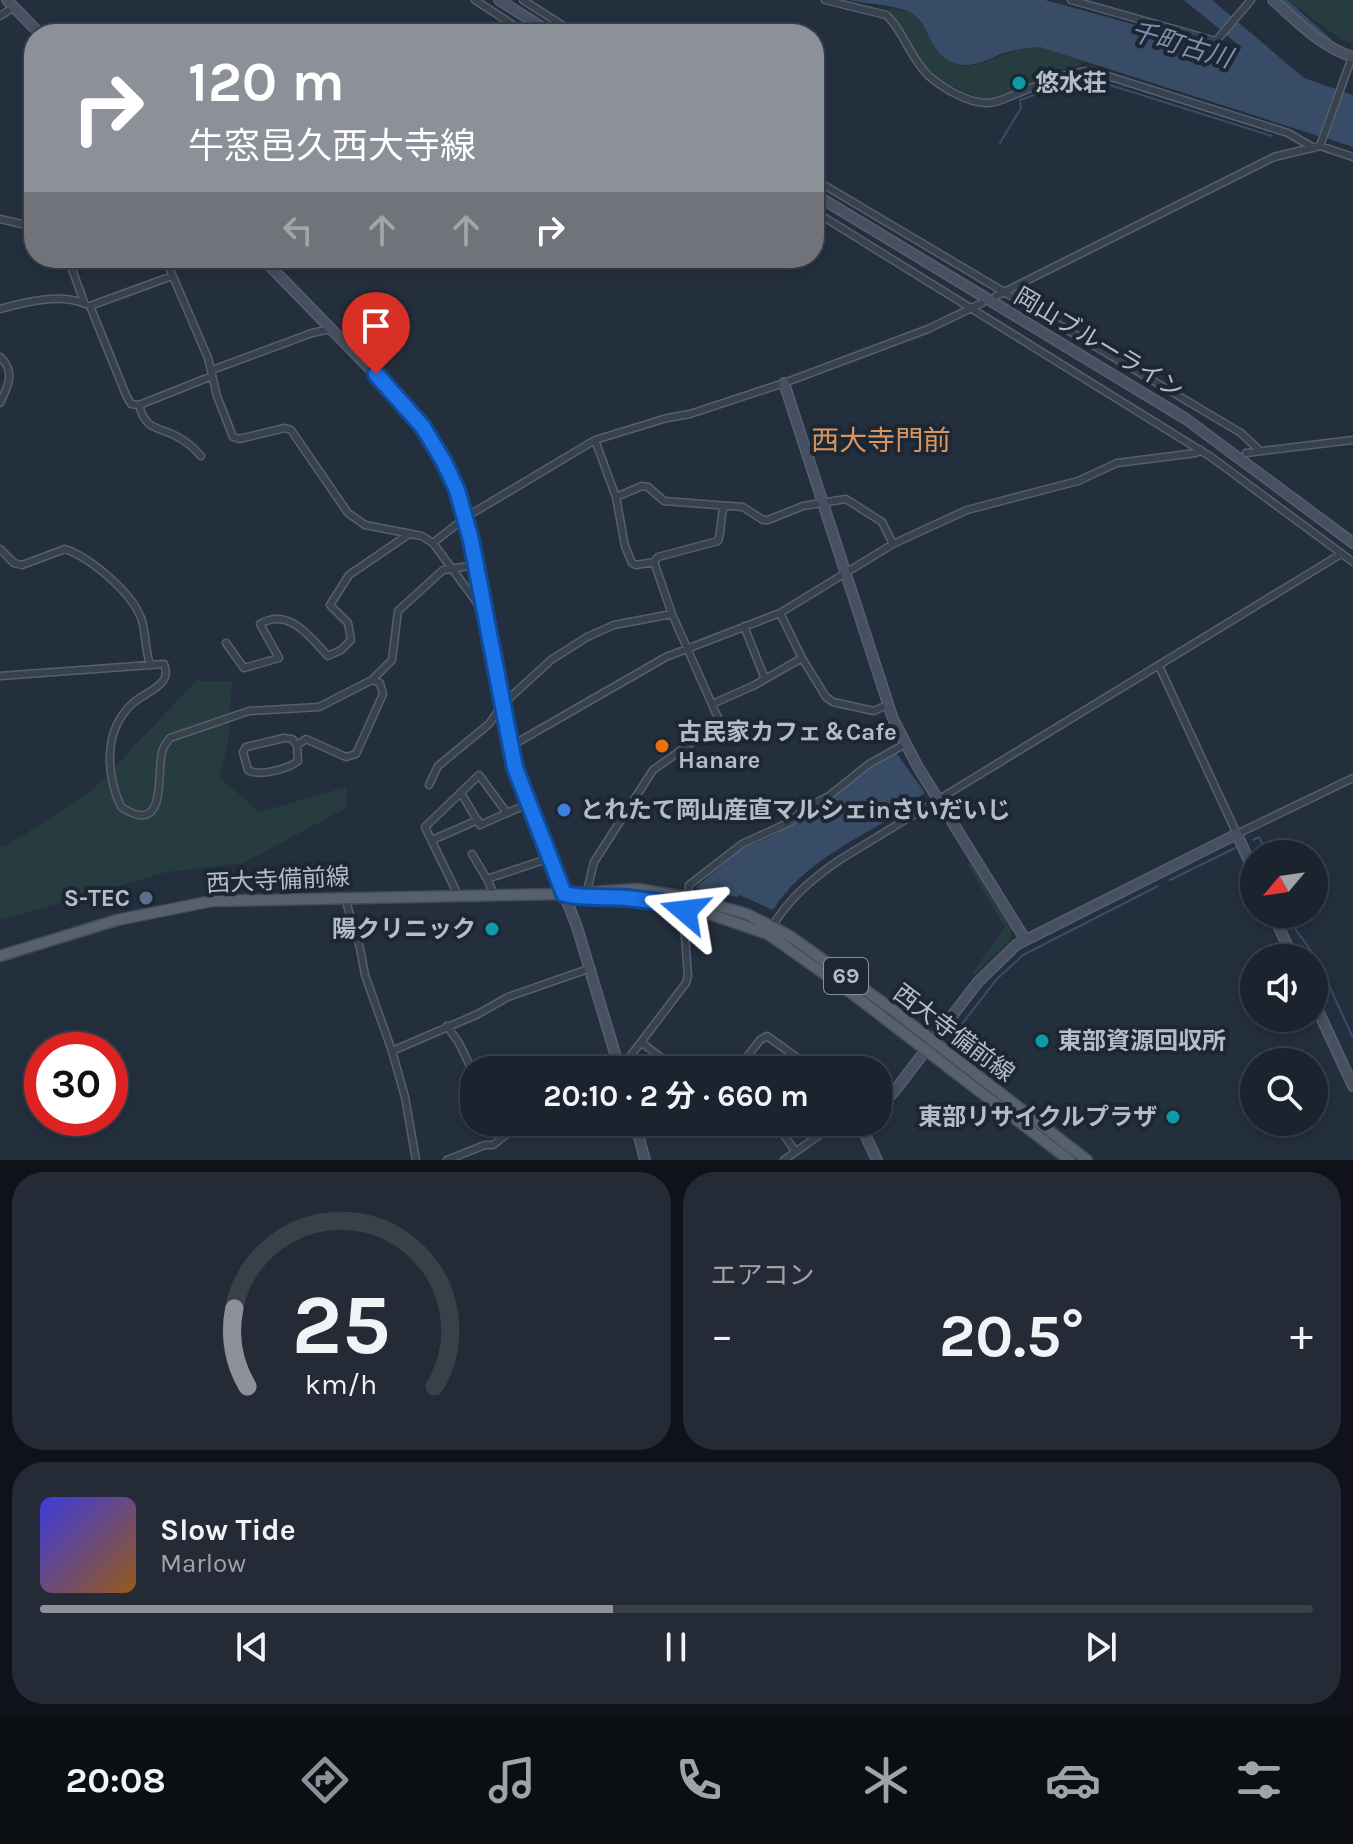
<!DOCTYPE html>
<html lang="ja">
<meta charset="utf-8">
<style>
:root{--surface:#1b232e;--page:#242b36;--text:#f1f3f6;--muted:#a0a4aa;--line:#39404a;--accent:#8c9099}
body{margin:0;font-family:Karla,"Noto Sans JP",sans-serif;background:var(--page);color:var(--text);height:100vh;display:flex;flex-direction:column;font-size:30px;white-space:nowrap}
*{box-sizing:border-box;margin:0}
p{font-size:26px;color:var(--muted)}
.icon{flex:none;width:44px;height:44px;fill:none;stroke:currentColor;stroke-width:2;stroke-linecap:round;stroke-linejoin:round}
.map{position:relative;height:1160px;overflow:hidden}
.drawer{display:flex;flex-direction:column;gap:12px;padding:12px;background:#0f1319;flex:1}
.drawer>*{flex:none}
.hud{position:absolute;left:24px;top:24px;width:800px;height:244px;border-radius:32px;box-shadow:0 4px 12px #0003,0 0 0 2px var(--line);background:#8c9099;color:#fff;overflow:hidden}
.needle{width:52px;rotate:241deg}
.tools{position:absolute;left:1240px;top:840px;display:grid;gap:16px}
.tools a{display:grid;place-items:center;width:88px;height:88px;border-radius:50%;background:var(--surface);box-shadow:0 4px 12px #0003,0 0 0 2px var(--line);font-size:40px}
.speed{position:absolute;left:24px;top:1032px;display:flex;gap:16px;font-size:40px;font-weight:700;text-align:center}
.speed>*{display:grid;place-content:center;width:104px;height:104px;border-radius:50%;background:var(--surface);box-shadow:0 4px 12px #0003,0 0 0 2px var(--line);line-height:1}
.speed .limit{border:12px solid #d22;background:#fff;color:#111}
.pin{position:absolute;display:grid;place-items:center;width:68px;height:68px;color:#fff;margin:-82px -34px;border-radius:50% 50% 50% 0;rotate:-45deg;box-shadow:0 0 8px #0007}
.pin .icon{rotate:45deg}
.me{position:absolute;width:88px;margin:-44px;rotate:287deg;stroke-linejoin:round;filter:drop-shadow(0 0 6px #0008)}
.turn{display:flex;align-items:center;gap:28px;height:168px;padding:0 32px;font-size:36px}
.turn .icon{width:104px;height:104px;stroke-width:2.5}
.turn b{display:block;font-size:56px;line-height:68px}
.lanes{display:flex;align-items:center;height:76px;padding:0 32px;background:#0003;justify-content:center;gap:40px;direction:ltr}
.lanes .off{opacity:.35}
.big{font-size:60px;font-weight:700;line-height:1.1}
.drawer .widget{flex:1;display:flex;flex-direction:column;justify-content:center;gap:12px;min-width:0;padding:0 28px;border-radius:32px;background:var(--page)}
.drawer .dial{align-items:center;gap:0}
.dial svg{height:208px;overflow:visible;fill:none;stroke:var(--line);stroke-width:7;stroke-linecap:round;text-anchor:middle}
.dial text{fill:var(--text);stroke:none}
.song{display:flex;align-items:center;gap:24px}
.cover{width:96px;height:96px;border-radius:12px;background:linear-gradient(135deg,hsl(240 70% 55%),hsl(30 70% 35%))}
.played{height:8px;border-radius:4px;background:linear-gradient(90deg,var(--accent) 45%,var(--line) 45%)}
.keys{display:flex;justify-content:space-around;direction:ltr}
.heat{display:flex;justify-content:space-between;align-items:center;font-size:44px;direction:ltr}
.drawer .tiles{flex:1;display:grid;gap:12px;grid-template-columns:1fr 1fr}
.widget:last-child{grid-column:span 2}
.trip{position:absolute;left:460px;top:1056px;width:432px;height:80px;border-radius:32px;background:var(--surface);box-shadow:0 4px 12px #0003,0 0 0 2px var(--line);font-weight:700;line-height:80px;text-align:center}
.tabs{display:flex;height:128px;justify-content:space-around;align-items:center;background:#0b0e12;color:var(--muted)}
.tabs .icon{width:56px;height:56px}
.tabs .selected{color:var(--accent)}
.tabs b{font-size:36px;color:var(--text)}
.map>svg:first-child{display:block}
.green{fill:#263c3f}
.water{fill:#394c67}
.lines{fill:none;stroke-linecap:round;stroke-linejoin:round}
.stream{stroke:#394c67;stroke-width:2}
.canal{stroke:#394c67;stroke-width:7}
.street-casing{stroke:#565f6c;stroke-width:9}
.secondary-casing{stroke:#565f6c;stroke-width:12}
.primary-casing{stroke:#414a57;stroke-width:13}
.street{stroke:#38414e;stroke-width:6}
.secondary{stroke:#465061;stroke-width:9}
.primary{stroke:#56606e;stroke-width:10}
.route-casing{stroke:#114b97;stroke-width:20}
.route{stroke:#1a73e8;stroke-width:14}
.culture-dot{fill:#0f9aa8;stroke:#1d2633;stroke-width:3}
.food-dot{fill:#e8710a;stroke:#1d2633;stroke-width:3}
.shop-dot{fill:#3f7fe0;stroke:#1d2633;stroke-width:3}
.service-dot{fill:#5c6f8a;stroke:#1d2633;stroke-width:3}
.labels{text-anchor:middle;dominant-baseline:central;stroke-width:8;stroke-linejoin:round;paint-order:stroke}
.shield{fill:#1d2633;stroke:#878f9c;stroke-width:2}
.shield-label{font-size:22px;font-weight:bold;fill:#b4bcc9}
.poi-label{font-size:24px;font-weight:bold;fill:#b4bcc9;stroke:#1d2633;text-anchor:start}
.street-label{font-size:24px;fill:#b4bcc9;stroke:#1d2633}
.water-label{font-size:26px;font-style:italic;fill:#7c92b1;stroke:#1d2633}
.quarter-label{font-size:28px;fill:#d59563;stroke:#1d2633}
</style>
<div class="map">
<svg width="1353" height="1160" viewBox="0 0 1353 1160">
<rect width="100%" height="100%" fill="#242f3e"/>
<path class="green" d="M1287 0H1353V43L1342 40Z
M890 8C896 9 903 10 908 12 925 19 930 52 958 64 981 73 1013 43 1040 47 1054 49 1069 56 1082 60L1080 65 986 100C955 91 927 74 910 45 903 34 899 22 889 14Z
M196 681H232L228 743 219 777 260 812 346 787V808L243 863 167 872 0 920V846L3 848 93 790Z
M971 862 1012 930 1010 940 974 975 972 973 1005 927 967 864Z"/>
<path class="water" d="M848 0H1045L1237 53 1241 47 1184 0H1212L1304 78 1353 95V147L1040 47C1026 48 1016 49 1004 53 989 58 980 66 963 65 927 61 932 22 909 12 891 4 867 4 848 0Z
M895 751 925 793 898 810V814C853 841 802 864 773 910L740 895 737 897 695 888 742 849 774 835 807 811 830 800 865 770Z"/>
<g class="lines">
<path class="stream" d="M1094 80 1272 136
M1000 143 1021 108 1020 100 1066 84 1094 80
M1253 840 1259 837 1267 854
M1170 880 1237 847
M1290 914 1296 930 1317 959 1353 1038
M952 1037 996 980 1023 955 1158 886"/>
<path class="canal" d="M1282 0 1328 41"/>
<defs>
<path id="street" d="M475 0 527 34
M523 0 576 34
M825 0 886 15C902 28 910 58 929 76 943 88 966 102 985 103 996 104 1010 96 1021 92 1045 82 1066 72 1092 71L1288 133 1314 148
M1071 0 1216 41 1251 0
M0 16 14 7
M1320 146 1352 57
M814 179 1241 433 1260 451
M814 211 1211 457 1353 562
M0 219 34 227
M68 258 84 302
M165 258 208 358 217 396 233 437 239 439 285 428 291 430 348 513 365 525 422 536 433 543 481 608
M996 296 1274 157 1320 146 1353 157
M0 309C25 302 61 293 85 304
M0 357C16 372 8 386 0 403
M212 370 312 333 331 329
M139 405 131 404 126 395 90 306 172 276
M1246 453 1353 440
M201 456C194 448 186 441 176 436 157 426 146 431 139 405L212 376
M616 497 642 486 648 487 664 501 743 507 763 520H768L803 506 846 499 882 522 893 544
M433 543 466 517 595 440 667 418 690 414 784 383 928 329 982 303
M0 549 14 563 22 565 65 549C91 558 134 594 142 621 146 634 145 650 150 664
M654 562 658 557 718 541C722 530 720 518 724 506
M780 613 802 658 826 697 833 702 874 711 887 705
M744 626 765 679
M226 643 244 668 279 658 260 624C289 607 310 637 328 656L341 650 351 640 348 623 330 605 349 575 409 534
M1159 666 1237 834 1353 778
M0 676 164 664C166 671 167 675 163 681 155 691 142 695 133 703 103 730 106 774 121 807 170 839 155 769 163 749 163 747 169 740 170 738L249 711 319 707 372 680 392 660 398 611 443 570 476 565
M712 704 753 686 802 658
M297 745 298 761C288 769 258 777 248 770L243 752 246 747 284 738 292 739 297 745 306 739 346 757 356 754 383 694 380 683 372 680
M511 746 666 657 780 613 893 544 967 510 1078 481 1117 463 1196 453 1201 450
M429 785 438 766 489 724 503 704 551 660 587 637 614 625 672 614
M461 793 480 825 507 813
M432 840 478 820
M472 854 487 879
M587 891 594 862 653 770 718 724V718L672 614 654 562 636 565 632 563 625 546 616 497 595 440
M494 894 487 879 550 858
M458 895 425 827 479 775 507 813 528 804
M345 898 360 948 365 975 392 1051
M772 927C789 898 813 878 841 859L1341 554
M447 1026 459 1043 474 1074
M641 1042 677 1070
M613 1070 625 1063 686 983 688 976 684 923 689 885 742 844 790 822 803 810 829 796 869 764 905 744
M737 1070 760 1040 767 1036 814 1070
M513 1122 516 1127 530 1122
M775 1122 795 1151
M637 1132 662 1122
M416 1160 405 1097 392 1051 478 1014 508 997 591 968
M447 1160 485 1145H493L516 1127
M784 1160 838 1122"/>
<path id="secondary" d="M7 0 40 34
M499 0 553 34
M1273 0C1298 22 1321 47 1353 57
M814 194 1186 419 1353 543
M262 258 412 412 434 443 457 490 471 540 515 768 577 927 620 1070
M784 383 893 719 918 767 1025 939
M1273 914 1293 958
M1314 1002 1353 1086
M878 1106 893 1093 978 982 1016 945 1237 834 1254 872
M635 1122 645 1160
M859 1122 877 1160"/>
<path id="primary" d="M574 896 587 899 624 898 692 908 768 934 854 995 1069 1160
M0 956 117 920 212 901 564 894 637 889 686 897 747 914 790 936 889 1007 1087 1160"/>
</defs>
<use href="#street" class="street-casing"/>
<use href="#secondary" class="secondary-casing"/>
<use href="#primary" class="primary-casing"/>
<use href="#street" class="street"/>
<use href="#secondary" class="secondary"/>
<use href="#primary" class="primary"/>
</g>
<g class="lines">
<defs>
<path id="route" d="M376 374 423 427 444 462 457 490 471 540 515 768 564 894C586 899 606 896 628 898 647 900 666 903 685 907V911"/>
</defs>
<use href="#route" class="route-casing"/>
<use href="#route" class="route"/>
</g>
<g class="culture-dot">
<circle cx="1019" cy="83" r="8"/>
<circle cx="492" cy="929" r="8"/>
<circle cx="1042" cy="1041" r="8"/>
<circle cx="1173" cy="1117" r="8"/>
</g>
<circle class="food-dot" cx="662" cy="746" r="8"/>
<circle class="shop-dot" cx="564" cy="810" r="8"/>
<circle class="service-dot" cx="146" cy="898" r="8"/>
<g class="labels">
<rect class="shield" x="824" y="958" width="44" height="36" rx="6"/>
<g class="shield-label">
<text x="846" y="976">69</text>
</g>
<g class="poi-label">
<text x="1035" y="83">悠水荘</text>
<text x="678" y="732">古民家カフェ＆Cafe<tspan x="678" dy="28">Hanare</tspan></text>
<text x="580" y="810">とれたて岡山産直マルシェinさいだいじ</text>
<text x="130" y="898" text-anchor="end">S-TEC</text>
<text x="476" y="929" text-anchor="end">陽クリニック</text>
<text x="1058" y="1041">東部資源回収所</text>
<text x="1157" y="1117" text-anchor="end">東部リサイクルプラザ</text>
</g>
<g class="street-label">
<text transform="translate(1099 343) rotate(31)">岡山ブルーライン</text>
<text transform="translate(278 880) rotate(-3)">西大寺備前線</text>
<text transform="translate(954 1033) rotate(37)">西大寺備前線</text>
</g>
<g class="water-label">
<text transform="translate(1181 45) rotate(16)">千町古川</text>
</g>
<g class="quarter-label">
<text x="881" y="440">西大寺門前</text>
</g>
</g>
</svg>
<div class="tools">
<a><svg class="needle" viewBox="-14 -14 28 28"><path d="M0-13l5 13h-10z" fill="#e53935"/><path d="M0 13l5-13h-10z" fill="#a0a4aa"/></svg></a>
<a><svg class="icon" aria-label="sound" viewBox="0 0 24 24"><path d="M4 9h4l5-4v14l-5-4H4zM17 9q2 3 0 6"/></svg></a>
<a><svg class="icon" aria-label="search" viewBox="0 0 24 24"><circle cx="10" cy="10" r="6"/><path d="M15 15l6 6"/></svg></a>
</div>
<div class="speed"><div class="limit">30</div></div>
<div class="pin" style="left:376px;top:374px;background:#d93025"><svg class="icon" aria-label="arrive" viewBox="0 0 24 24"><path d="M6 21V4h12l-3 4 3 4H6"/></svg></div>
<svg class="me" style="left:685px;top:911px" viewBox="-20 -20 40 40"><path d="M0-17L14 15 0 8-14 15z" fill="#1a73e8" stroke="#fff" stroke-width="4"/></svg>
<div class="trip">20:10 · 2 分 · 660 m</div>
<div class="hud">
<div class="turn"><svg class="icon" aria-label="right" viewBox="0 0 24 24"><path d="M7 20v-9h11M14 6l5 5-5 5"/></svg><div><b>120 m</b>牛窓邑久西大寺線</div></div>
<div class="lanes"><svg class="icon off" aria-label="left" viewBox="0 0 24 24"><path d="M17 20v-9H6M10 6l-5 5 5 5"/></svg><svg class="icon off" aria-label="ahead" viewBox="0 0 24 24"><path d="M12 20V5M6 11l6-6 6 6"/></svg><svg class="icon off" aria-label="ahead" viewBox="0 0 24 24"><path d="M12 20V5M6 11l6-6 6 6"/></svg><svg class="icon" aria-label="right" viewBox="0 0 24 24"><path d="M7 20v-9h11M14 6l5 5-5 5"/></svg></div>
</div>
</div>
<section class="drawer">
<div class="tiles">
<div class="widget dial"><svg viewBox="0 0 100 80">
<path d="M14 69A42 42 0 1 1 86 69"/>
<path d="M14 69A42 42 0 0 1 9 39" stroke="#8c9099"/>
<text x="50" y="56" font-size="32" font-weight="700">25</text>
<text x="50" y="72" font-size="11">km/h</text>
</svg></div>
<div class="widget"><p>エアコン</p>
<div class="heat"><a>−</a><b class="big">20.5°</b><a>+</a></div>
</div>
<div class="widget">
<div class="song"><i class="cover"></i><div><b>Slow Tide</b><p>Marlow</p></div></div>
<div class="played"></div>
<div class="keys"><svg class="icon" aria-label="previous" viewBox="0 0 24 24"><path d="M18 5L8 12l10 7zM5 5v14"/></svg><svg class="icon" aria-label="pause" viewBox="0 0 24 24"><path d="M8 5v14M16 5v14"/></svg><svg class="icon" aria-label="next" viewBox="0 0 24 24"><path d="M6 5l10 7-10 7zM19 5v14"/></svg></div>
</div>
</div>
</section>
<nav class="tabs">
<b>20:08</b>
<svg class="icon selected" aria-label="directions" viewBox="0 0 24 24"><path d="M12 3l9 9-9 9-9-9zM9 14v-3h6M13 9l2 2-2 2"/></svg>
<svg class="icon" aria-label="music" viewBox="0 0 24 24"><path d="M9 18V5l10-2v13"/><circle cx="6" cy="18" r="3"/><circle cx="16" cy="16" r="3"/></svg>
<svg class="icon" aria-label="phone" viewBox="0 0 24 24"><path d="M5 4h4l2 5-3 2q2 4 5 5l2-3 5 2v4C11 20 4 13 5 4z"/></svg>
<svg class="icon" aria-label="climate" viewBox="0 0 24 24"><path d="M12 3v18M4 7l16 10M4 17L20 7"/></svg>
<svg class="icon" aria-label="car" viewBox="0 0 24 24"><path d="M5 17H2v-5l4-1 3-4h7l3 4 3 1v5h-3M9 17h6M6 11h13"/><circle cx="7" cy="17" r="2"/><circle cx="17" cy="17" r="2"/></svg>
<svg class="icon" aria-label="filters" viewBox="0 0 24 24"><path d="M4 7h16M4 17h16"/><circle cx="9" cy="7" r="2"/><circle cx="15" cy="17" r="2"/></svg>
</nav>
